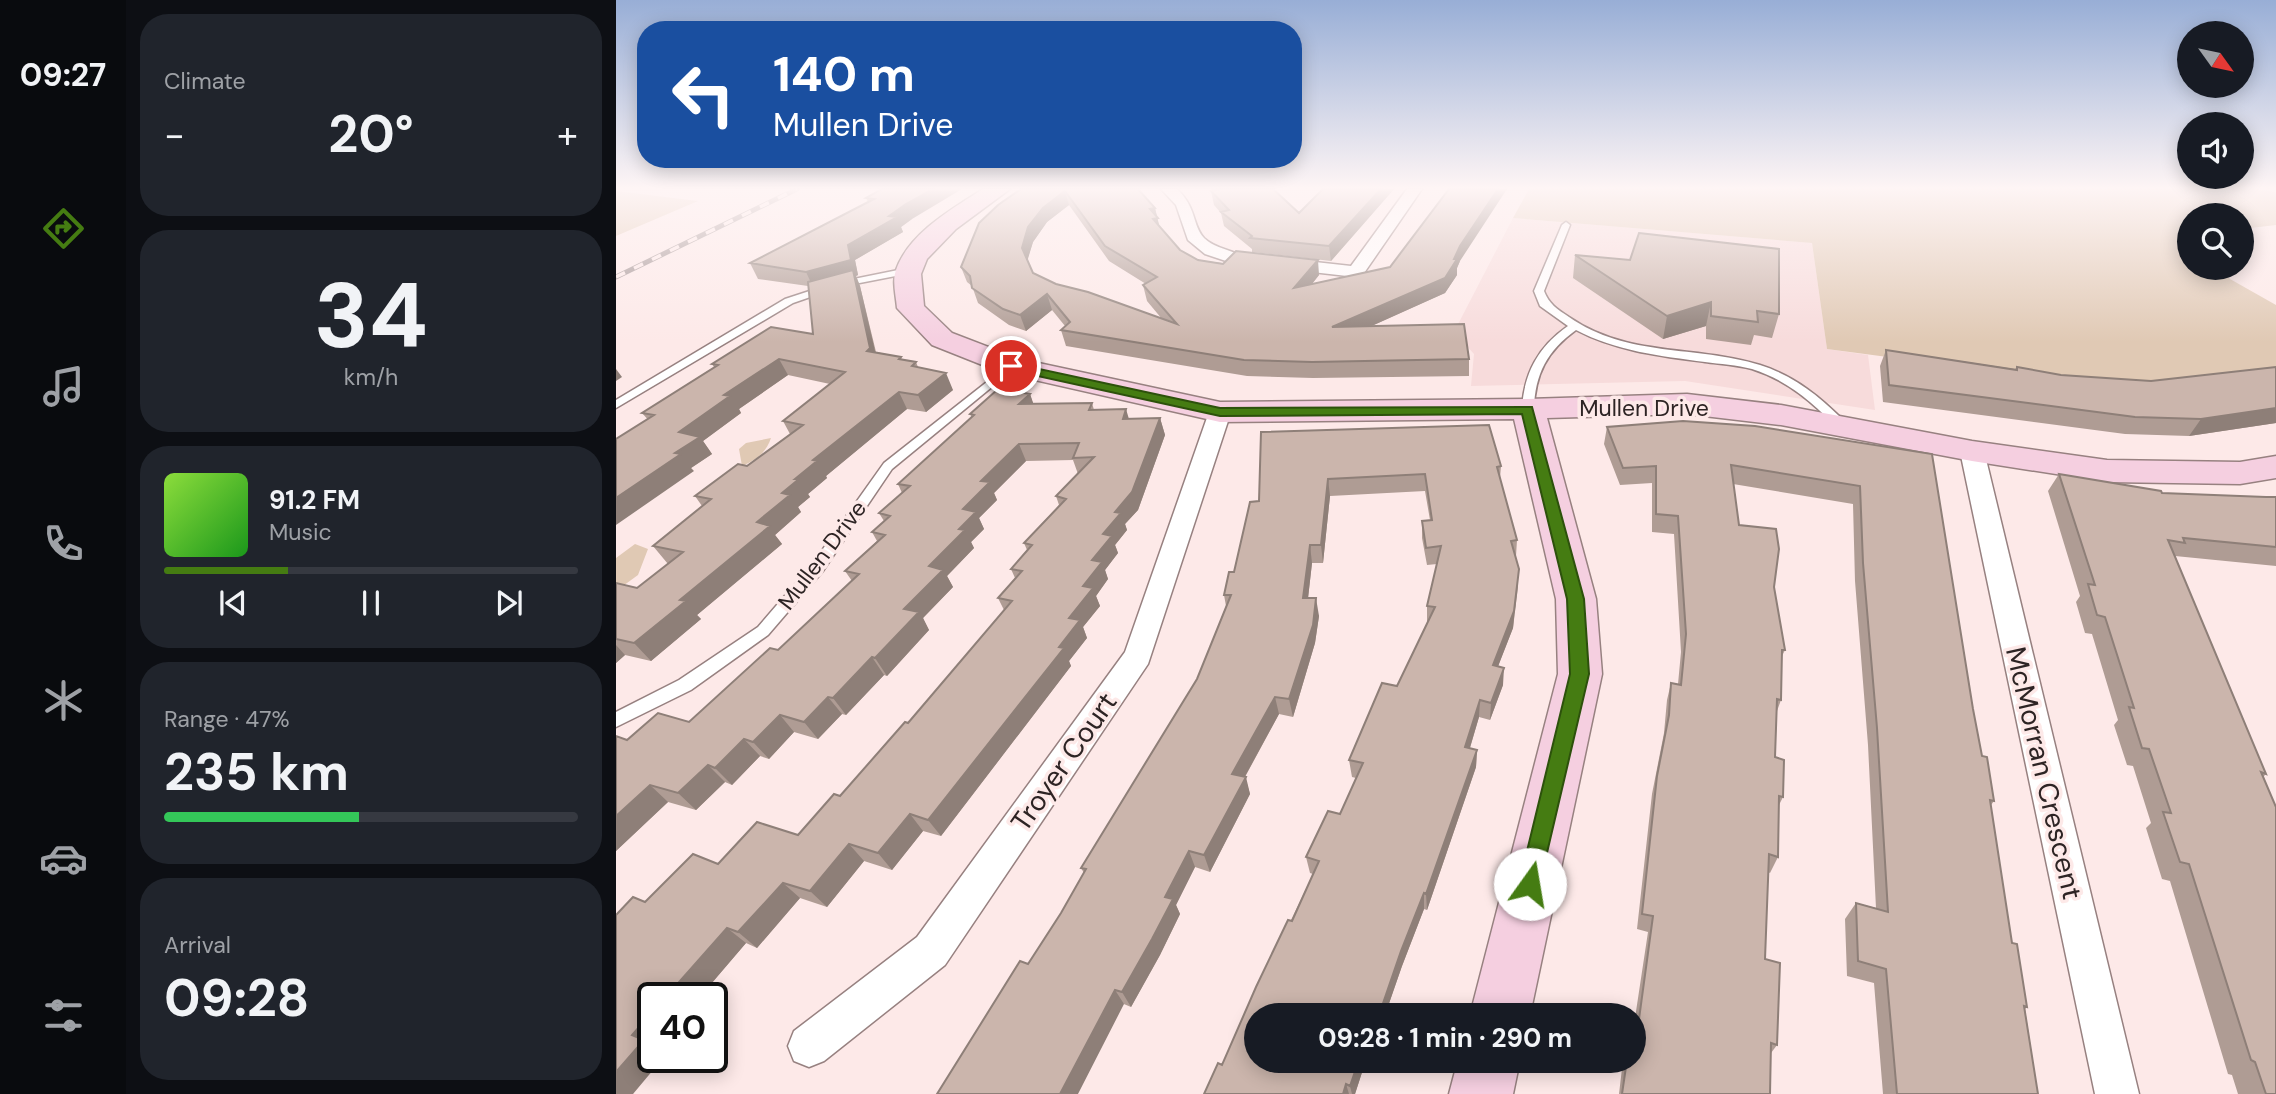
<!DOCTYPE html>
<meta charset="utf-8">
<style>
:root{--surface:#171b24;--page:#20242c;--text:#f1f3f6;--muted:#9ea1a6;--line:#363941;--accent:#457c12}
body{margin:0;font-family:"DM Sans",sans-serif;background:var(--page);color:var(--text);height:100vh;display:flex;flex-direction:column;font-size:26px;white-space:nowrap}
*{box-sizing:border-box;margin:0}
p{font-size:23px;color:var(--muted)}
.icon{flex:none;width:38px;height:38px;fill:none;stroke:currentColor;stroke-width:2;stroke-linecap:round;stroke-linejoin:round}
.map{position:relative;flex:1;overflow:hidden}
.panel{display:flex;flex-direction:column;gap:14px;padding:14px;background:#0d0f14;width:490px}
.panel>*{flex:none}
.top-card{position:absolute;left:21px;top:21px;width:665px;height:147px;border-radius:28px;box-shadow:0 4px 18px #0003;background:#1a4fa0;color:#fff;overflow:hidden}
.needle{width:46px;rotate:123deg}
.buttons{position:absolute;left:1561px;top:21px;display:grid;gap:14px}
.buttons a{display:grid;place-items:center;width:77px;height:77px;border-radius:50%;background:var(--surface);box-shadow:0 4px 18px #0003;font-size:35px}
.speed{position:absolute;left:21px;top:982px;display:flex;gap:14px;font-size:35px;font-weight:700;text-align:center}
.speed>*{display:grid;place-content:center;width:91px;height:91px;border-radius:50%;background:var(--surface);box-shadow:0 4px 18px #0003;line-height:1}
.speed .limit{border:4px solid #111;border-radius:10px;background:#fff;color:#111}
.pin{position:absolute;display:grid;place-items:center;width:60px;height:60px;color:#fff;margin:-30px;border:4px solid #fff;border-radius:50%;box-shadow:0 2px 7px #0007}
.me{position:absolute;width:77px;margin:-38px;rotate:13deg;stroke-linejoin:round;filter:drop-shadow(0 0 5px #0008)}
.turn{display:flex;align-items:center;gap:24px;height:147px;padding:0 21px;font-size:32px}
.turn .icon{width:91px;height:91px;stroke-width:2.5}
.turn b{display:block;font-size:49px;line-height:60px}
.big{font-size:52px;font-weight:700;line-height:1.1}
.panel .tile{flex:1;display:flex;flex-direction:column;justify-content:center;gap:10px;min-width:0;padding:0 24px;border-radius:28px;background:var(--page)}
.panel .dial{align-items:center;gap:0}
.dial b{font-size:91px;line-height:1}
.song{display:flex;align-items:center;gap:21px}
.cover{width:84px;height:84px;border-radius:10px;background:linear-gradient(135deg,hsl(90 70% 55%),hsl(120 70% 35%))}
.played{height:7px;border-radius:4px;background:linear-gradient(90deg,var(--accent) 30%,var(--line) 30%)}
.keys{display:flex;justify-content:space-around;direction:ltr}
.heat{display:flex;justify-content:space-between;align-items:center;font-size:38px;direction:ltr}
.charge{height:10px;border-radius:5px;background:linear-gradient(90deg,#34c759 47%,var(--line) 0)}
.trip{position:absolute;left:628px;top:1003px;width:402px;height:70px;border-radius:35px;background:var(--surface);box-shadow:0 4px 18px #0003;font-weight:700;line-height:70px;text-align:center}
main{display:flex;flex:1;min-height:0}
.menu{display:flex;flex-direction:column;width:126px;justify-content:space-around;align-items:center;background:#090b0e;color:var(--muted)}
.menu .icon{width:49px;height:49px}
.menu .on{color:var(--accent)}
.menu b{font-size:32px;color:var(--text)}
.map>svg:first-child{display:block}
.built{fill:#f7dbdb}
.green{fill:#e0c9b4}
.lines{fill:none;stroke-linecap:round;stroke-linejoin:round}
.lane-casing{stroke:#978180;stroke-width:3}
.street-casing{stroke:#978180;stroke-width:3}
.secondary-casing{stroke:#978180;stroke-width:3}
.lane{fill:#fff;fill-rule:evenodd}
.street{fill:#fff;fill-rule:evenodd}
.secondary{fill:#f5cfe0;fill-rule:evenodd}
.rail-casing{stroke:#9f9090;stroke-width:5}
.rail{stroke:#fde9e8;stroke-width:3.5;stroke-dasharray:10;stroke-linecap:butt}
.wall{fill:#af9c94;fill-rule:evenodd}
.shaded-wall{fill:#8e7f78}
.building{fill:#cbb5ac;stroke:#8e7f78;stroke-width:2;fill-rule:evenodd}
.route{fill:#457c12;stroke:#2d510c;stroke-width:2}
.labels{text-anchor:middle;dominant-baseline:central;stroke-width:7;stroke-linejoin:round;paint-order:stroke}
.street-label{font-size:23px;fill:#2d2424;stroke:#fde9e8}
.near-street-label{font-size:28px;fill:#2d2424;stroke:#fde9e8}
</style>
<main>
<nav class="menu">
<b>09:27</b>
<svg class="icon on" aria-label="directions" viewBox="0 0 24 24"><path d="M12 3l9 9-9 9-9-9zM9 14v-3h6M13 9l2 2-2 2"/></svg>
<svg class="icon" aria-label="music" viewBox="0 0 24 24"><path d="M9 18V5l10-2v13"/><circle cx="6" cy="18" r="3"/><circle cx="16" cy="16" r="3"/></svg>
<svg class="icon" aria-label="phone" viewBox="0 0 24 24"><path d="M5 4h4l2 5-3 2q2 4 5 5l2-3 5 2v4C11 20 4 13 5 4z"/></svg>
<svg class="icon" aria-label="climate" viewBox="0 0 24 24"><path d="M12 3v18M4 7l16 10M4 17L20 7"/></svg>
<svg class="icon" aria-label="car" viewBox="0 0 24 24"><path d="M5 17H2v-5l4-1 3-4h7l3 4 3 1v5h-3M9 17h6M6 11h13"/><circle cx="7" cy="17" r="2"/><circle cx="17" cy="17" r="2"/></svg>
<svg class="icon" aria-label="filters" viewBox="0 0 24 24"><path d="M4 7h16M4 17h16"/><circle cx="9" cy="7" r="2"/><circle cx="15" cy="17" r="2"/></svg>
</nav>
<section class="panel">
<div class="tile"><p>Climate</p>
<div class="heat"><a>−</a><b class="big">20°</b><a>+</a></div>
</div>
<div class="tile dial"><b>34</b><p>km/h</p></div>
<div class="tile">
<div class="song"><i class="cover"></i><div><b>91.2 FM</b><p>Music</p></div></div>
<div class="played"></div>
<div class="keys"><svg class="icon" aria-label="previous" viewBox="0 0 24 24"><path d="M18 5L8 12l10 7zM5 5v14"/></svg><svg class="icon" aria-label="pause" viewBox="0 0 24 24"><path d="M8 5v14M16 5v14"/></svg><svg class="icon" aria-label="next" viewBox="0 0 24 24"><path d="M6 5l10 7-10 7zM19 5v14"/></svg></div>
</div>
<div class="tile"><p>Range · 47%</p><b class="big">235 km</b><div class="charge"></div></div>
<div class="tile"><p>Arrival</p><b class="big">09:28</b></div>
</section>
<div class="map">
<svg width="1660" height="1094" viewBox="0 0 1660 1094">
<rect width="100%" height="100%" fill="#fde9e8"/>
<path class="built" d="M897 218 1196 243 1211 349 1252 355 1259 410 1069 381 855 386 858 354 838 332Z"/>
<path class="green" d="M913 189H1640L1660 192V225L1626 229V215H1573V268H1604L1614 279 1660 305V369L1493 386 1211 349 1196 243 897 218Z
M0 191 82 201 0 236Z
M155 438C150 453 140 460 126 466L123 449 130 443Z
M19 544 32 549 22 575 0 591V558Z"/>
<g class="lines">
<defs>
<path id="lane" d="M950 222 954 225 928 291C933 304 941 309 953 317 1012 358 1080 345 1144 365 1179 376 1206 398 1231 424L1233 427 1231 430H1223C1198 403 1171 380 1136 369 1121 365 1104 364 1089 362 1044 356 1000 351 960 330 931 351 919 374 918 409L912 413 908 411 906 409C908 373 922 347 952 326L924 306 918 291 946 225Z
M292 268 297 271 295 273 223 287 177 303 0 408V400L169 299 218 283Z
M395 363 400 366 399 368 276 469 207 571 152 635 75 690 0 727V712L63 680 142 627 197 563 268 463Z"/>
<path id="street" d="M545 189H561C581 208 576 225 588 238 596 246 609 249 619 253L735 266 791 189H806L746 276 740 277 616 263 589 254 572 240 560 205Z
M604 405 612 407 615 412 532 664 329 965 208 1061 193 1067 178 1061 172 1046 178 1031 301 937 509 652 593 412 596 407Z
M1356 444 1364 446 1368 451 1523 1094H1479L1344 451 1348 446Z"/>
<path id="secondary" d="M367 189H394L340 229 311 259 305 274 308 306 336 333 404 359 604 402 912 399 1071 394 1165 405 1356 441 1491 460 1624 462 1660 456V478L1624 484 1491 482 1356 461 1165 425 1071 414 931 418 980 599 986 674 914 1015H854L942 674 940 599 898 419 604 422 384 372 316 345 281 308C280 296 276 281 280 270 293 233 336 209 367 189Z
M842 1060H904L897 1094H833Z"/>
</defs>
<use href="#lane" class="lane-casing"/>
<use href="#street" class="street-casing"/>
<use href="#secondary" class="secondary-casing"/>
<use href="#lane" class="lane"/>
<use href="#street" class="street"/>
<use href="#secondary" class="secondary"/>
<defs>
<path id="rail" d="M0 277 181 189"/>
</defs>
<use href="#rail" class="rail-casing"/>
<use href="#rail" class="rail"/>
</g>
<path class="wall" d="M266 189 296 219 285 227 287 232 239 260 242 275 240 276 244 286 260 352 285 357 286 360 300 362 302 367 337 390 310 412 291 409 210 476 211 478 192 494 194 497 182 507 185 512 159 535 166 544 81 615 85 619 35 661 9 655 0 663V583L21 588 52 564 37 546 86 506 79 496 131 466 174 434 167 421 214 384 172 375 123 409 125 413 87 441 96 454 75 468 78 471 26 413 98 367 96 364 197 334 192 286 142 279 134 263 252 202 250 198Z
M405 189H522L539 208 543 226 564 250 582 260 703 275 696 284 844 261 841 268V275L829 293 755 326 853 359V376L697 378 631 376 450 346 445 330 449 326 436 310 410 331 393 325 362 303 356 286 351 282 345 267ZM453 205 493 261 530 284 527 285 531 301 546 319 440 284 417 273 411 260 417 242 431 222Z
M595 189H657L683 213 778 189 715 261 636 252V249L608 226 605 213 598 205 595 191H597Z
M959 255 1163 314 1156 338 1138 335 1135 345 1090 339V326L1047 339 957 278Z
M1270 350 1399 369 1401 367 1445 375 1535 381 1660 367V423L1573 436 1509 434 1267 402 1264 366Z
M414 394 417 404 476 403 478 410 513 419 544 418 549 435 522 510 509 524 511 530 499 545 502 553 489 570 492 579 480 596 484 606 467 627 471 638 453 661 455 666 325 836 307 831 276 870 248 861 211 907 184 898 141 948 130 943 83 998H37L17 1094 29 902 102 864 182 835 224 796 292 723 388 610 382 598 399 578 395 569 411 550 408 543 443 505 440 496 462 474 457 460 410 461 378 493 381 500 363 518 368 529 355 542 358 548 331 576 337 587 307 618 313 630 271 676 268 675 230 715 226 714 202 739 178 732 153 759 144 756 116 785 109 782 80 810 52 802 0 851V736L11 740 73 722 162 650 236 581 229 571 261 541 256 532 268 521 263 513 286 493 282 484 356 417 354 414Z
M991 427 1316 454 1357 709 1366 756 1378 801 1375 805 1396 943 1411 1007 1409 1009 1422 1094H1267L1258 983 1231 976 1229 919 1240 903 1260 908 1252 745 1239 581 1237 504 1117 484 1123 525 1158 587 1169 650 1165 658V700L1161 711 1159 757 1167 797 1163 805 1162 857 1154 873 1152 872 1149 959 1161 1045 1155 1053 1154 1094H1003L1007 1060H1018L1019 1018 1032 932 1021 929 1036 794 1048 733 1051 700 1055 683 1062 684 1065 652 1058 534 1036 532V483L1004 485 988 444Z
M645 432 885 466 884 478 901 540 900 556 902 587 897 628 882 666 887 685 874 720 863 717 854 748 861 750 860 767 811 910 808 909 786 966 769 1015H640L750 1060 739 1094H588L606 1065 697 874 694 873 690 857 724 814 740 778 736 777 733 760 781 686 811 623V606L821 564 811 565 806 538V521L814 520 809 491 714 496 707 563H696L692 598 703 616 699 643 677 717 663 714 629 777 634 794 594 872 579 867 560 905 564 914 544 955 515 1007 412 964 445 913 468 873 465 868 581 679 610 606 608 595 618 572 643 501Z
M1443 474 1546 493 1650 497H1660V566L1559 556 1650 774 1647 777 1660 1094H1622L1616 1075 1612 1074 1554 881 1546 879 1530 828 1535 823 1517 766 1511 765 1498 725 1502 720 1476 634 1469 633 1460 602 1464 596 1432 491Z"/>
<path class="shaded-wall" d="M317 189H346L296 219 285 227 287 232 239 260 242 275 240 276 244 286 262 364 197 287 190 272 232 245 290 204Z
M765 189H778L715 261 713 246Z
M882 189H891L844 261 841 268V275L829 293 718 343 716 327 838 259 844 246Z
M449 191 453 205 431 222 417 242 411 262 406 248 412 227 427 208Z
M539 208 545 233 538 223 534 209Z
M702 260 703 275 680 304 678 288Z
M431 294 436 310 410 331 404 315Z
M1095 302 1090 326 1047 339 1051 316Z
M163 359 172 375 123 409 125 413 87 441 96 454 75 468 78 471 0 525V498L59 453 63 432 108 395Z
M0 369 6 377 0 381Z
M330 373 337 390 310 412 302 395Z
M283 392 291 409 210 476 211 478 192 494 194 497 182 507 185 512 159 535 166 544 81 615 85 619 35 661 18 643 141 522 179 479 197 460Z
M414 394 420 411 403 404Z
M1660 408V423L1573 436 1585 419Z
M510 409 515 426 507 419Z
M544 418 549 435 522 510 509 524 511 530 499 545 502 553 489 570 492 579 480 596 484 606 467 627 471 638 453 661 455 666 325 836 312 820 443 647 476 560 487 534 499 512Z
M403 444 410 461 378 493 381 500 363 518 368 529 355 542 358 548 331 576 337 587 307 618 313 630 271 676 259 658 347 509 365 481Z
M712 479 714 496 707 563 705 545Z
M694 545 696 563 690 616 687 598Z
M903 569 897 628 876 682 877 665Z
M700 598 703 616 699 643 677 717 673 699Z
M0 645 9 655 0 663Z
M256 657 268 675 230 715 217 698Z
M888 668 887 685 874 720 875 703Z
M212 697 226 714 202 739 188 722Z
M659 697 663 714 621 791 616 774Z
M864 700 863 717 849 764V747Z
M164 715 178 732 153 759 137 742Z
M128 739 144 756 116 785 99 768Z
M861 750 860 767 811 910 810 894Z
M92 765 109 782 80 810 62 793Z
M630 777 634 794 594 872 588 855Z
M34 785 52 802 0 851V816Z
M294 814 307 831 276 870 262 853Z
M233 844 248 861 211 907 194 891Z
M573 851 579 867 560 905 564 914 544 955 515 1007 506 992 549 897Z
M167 883 184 898 141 948 122 932Z
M808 893V909L786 966 769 1015H764V1012L785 951Z
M111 928 130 943 83 998H49Z
M499 990 508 1004 462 1094H444Z
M37 1011V1057H48L17 1094H0V1072L16 1035Z
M743 1060H750L739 1094H736L734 1086Z
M730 1084 733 1094H727Z"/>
<path class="building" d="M266 189H317L290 204 273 216 281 217 232 245 235 260 190 272 134 263 258 199 250 198Z
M405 189H522L539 208 534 209 542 218 537 219 564 250 582 260 607 264 620 251 702 260 678 288 774 267 833 189H882L844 246 838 259H841L829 278 716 327 848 324 853 359 696 362 628 360 445 330 454 322 431 294 404 315 387 309 356 288 354 276 345 267 363 223 382 205ZM449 191 489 246 541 277 527 285 561 324 472 292 440 284 417 273 406 248 412 227 427 208Z
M604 189H657L683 213 707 189H765L713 246 634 238 636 236 605 212 613 210 595 191Z
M1023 233 1163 249V314L1141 311 1142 322 1095 316V302L1051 316 959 255 1014 260Z
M237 270 254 348 251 351 285 357 283 359 300 362 296 366 330 373 302 395 283 392 197 460 201 461 179 479H183L166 493 174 495 141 522 154 526 64 600 70 601 18 643 0 639V583L21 588 67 552 37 546 95 499 79 496 122 464 131 466 187 425 167 421 229 372 163 359 108 395 114 396 63 432 84 437 59 453 65 454 0 498V439L38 415 26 413 102 365 96 364 155 327 197 334 192 282Z
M1270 350 1401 370V367L1445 375 1535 381 1660 367V408L1585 419 1519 417 1273 385Z
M382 389 414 394 403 404 476 403 473 410 510 409 507 419 544 418 516 492 499 512 505 513 487 534 496 536 476 560 486 562 467 586 477 588 453 618 464 620 443 647 448 648 312 820 294 814 262 853 233 844 194 891 167 883 122 932 111 928 49 998H37V1011L16 1035 28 1040 0 1072V915L17 897 29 902 77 854 102 864 141 822 182 835 218 794 224 796 289 722 292 723 396 601 382 598 406 571 395 569 416 545 408 543 450 499 440 496 478 457 457 458 463 443 403 444 365 481 374 482 347 509 360 512 343 529 349 530 313 566 327 570 288 609 303 612 259 658 256 657 217 698 212 697 188 722 164 715 137 742 128 739 99 768 92 765 62 793 34 785 0 816V736L11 740 42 713 73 722 154 648 162 650 243 574 229 571 269 535 256 532 274 516 263 513 294 486 282 484 358 415 354 414Z
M1067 421 1139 426 1316 454 1357 709 1366 756 1371 757 1378 801 1374 800 1396 943 1401 944 1411 1007 1408 1006 1422 1094H1281L1270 969 1242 961 1240 903 1272 912 1261 728 1247 563 1244 486 1115 465 1123 525 1160 529 1163 549 1158 587 1169 650H1166L1165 700 1161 699 1159 757 1168 760 1167 797 1163 796 1162 857 1153 854 1149 959 1164 963 1161 1045 1155 1043 1154 1094H1006L1011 1060H1018V1018L1023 1019 1037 916 1026 914 1041 776 1053 715 1055 683 1065 685 1070 634 1062 516 1040 514V466L1007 468 991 427Z
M873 425 885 466 881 467 901 540 895 541 903 569 898 611 877 665 888 668 875 703 864 700 849 747 861 750 810 894 808 893 785 951 764 1012 760 1010 758 1015H640V1060H743L734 1086 730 1084 727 1094H588L602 1063 606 1065 640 987 672 920 676 921 703 861 690 857 712 811 724 814 747 763 733 760 766 683 781 686 819 607 811 606 825 546 810 548 806 521 816 520 809 474 712 479 705 545H694L687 598H700L697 625 673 699 659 697 616 774 630 777 588 855 573 851 549 897 557 899 536 939 506 992 499 990 444 1094H321L404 961 412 964 445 913 470 869 465 868 581 679 615 595H608L613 572H618L634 502 643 501 645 432Z
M1443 474 1545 491 1546 493 1650 497H1660V547L1567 538 1569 543 1552 540 1650 774 1645 772 1660 807V1094H1650L1639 1062 1635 1060 1573 864 1564 862 1547 812 1555 813 1533 749 1526 748 1513 707 1518 708 1489 617 1481 615 1472 584 1479 585Z"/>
<linearGradient id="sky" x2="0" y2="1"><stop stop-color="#98aed6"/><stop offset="0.55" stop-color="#fef5f5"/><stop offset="1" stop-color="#fef5f5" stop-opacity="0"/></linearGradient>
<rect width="1660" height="342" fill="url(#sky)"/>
<path class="route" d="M395 363 604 408 916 407 968 599 973 674 922 891 914 894 906 891 903 884 954 674 951 599 906 414 604 416 390 369 388 366Z"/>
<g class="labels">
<g class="street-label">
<text x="1028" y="408">Mullen Drive</text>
<text transform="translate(206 555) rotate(-53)">Mullen Drive</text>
</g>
<g class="near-street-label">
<text transform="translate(448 762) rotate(-55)">Troyer Court</text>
<text transform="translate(1428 773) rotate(77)">McMorran Crescent</text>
</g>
</g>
</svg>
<div class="buttons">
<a><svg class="needle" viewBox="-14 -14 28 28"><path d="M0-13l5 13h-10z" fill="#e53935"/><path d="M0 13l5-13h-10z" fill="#9ea1a6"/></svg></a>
<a><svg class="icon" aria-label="sound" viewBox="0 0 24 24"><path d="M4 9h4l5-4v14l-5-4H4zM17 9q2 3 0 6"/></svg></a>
<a><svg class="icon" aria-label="search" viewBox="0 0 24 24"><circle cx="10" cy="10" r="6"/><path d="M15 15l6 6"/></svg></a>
</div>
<div class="speed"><div class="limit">40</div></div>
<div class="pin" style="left:395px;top:366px;background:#d93025"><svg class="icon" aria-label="arrive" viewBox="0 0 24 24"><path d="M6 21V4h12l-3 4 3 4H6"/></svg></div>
<svg class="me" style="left:914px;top:884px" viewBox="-20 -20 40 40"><circle r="19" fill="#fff"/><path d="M0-13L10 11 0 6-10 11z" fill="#457c12"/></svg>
<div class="trip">09:28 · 1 min · 290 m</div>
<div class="top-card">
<div class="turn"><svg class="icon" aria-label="left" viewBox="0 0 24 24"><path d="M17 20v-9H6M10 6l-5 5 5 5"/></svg><div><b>140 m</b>Mullen Drive</div></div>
</div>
</div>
</main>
